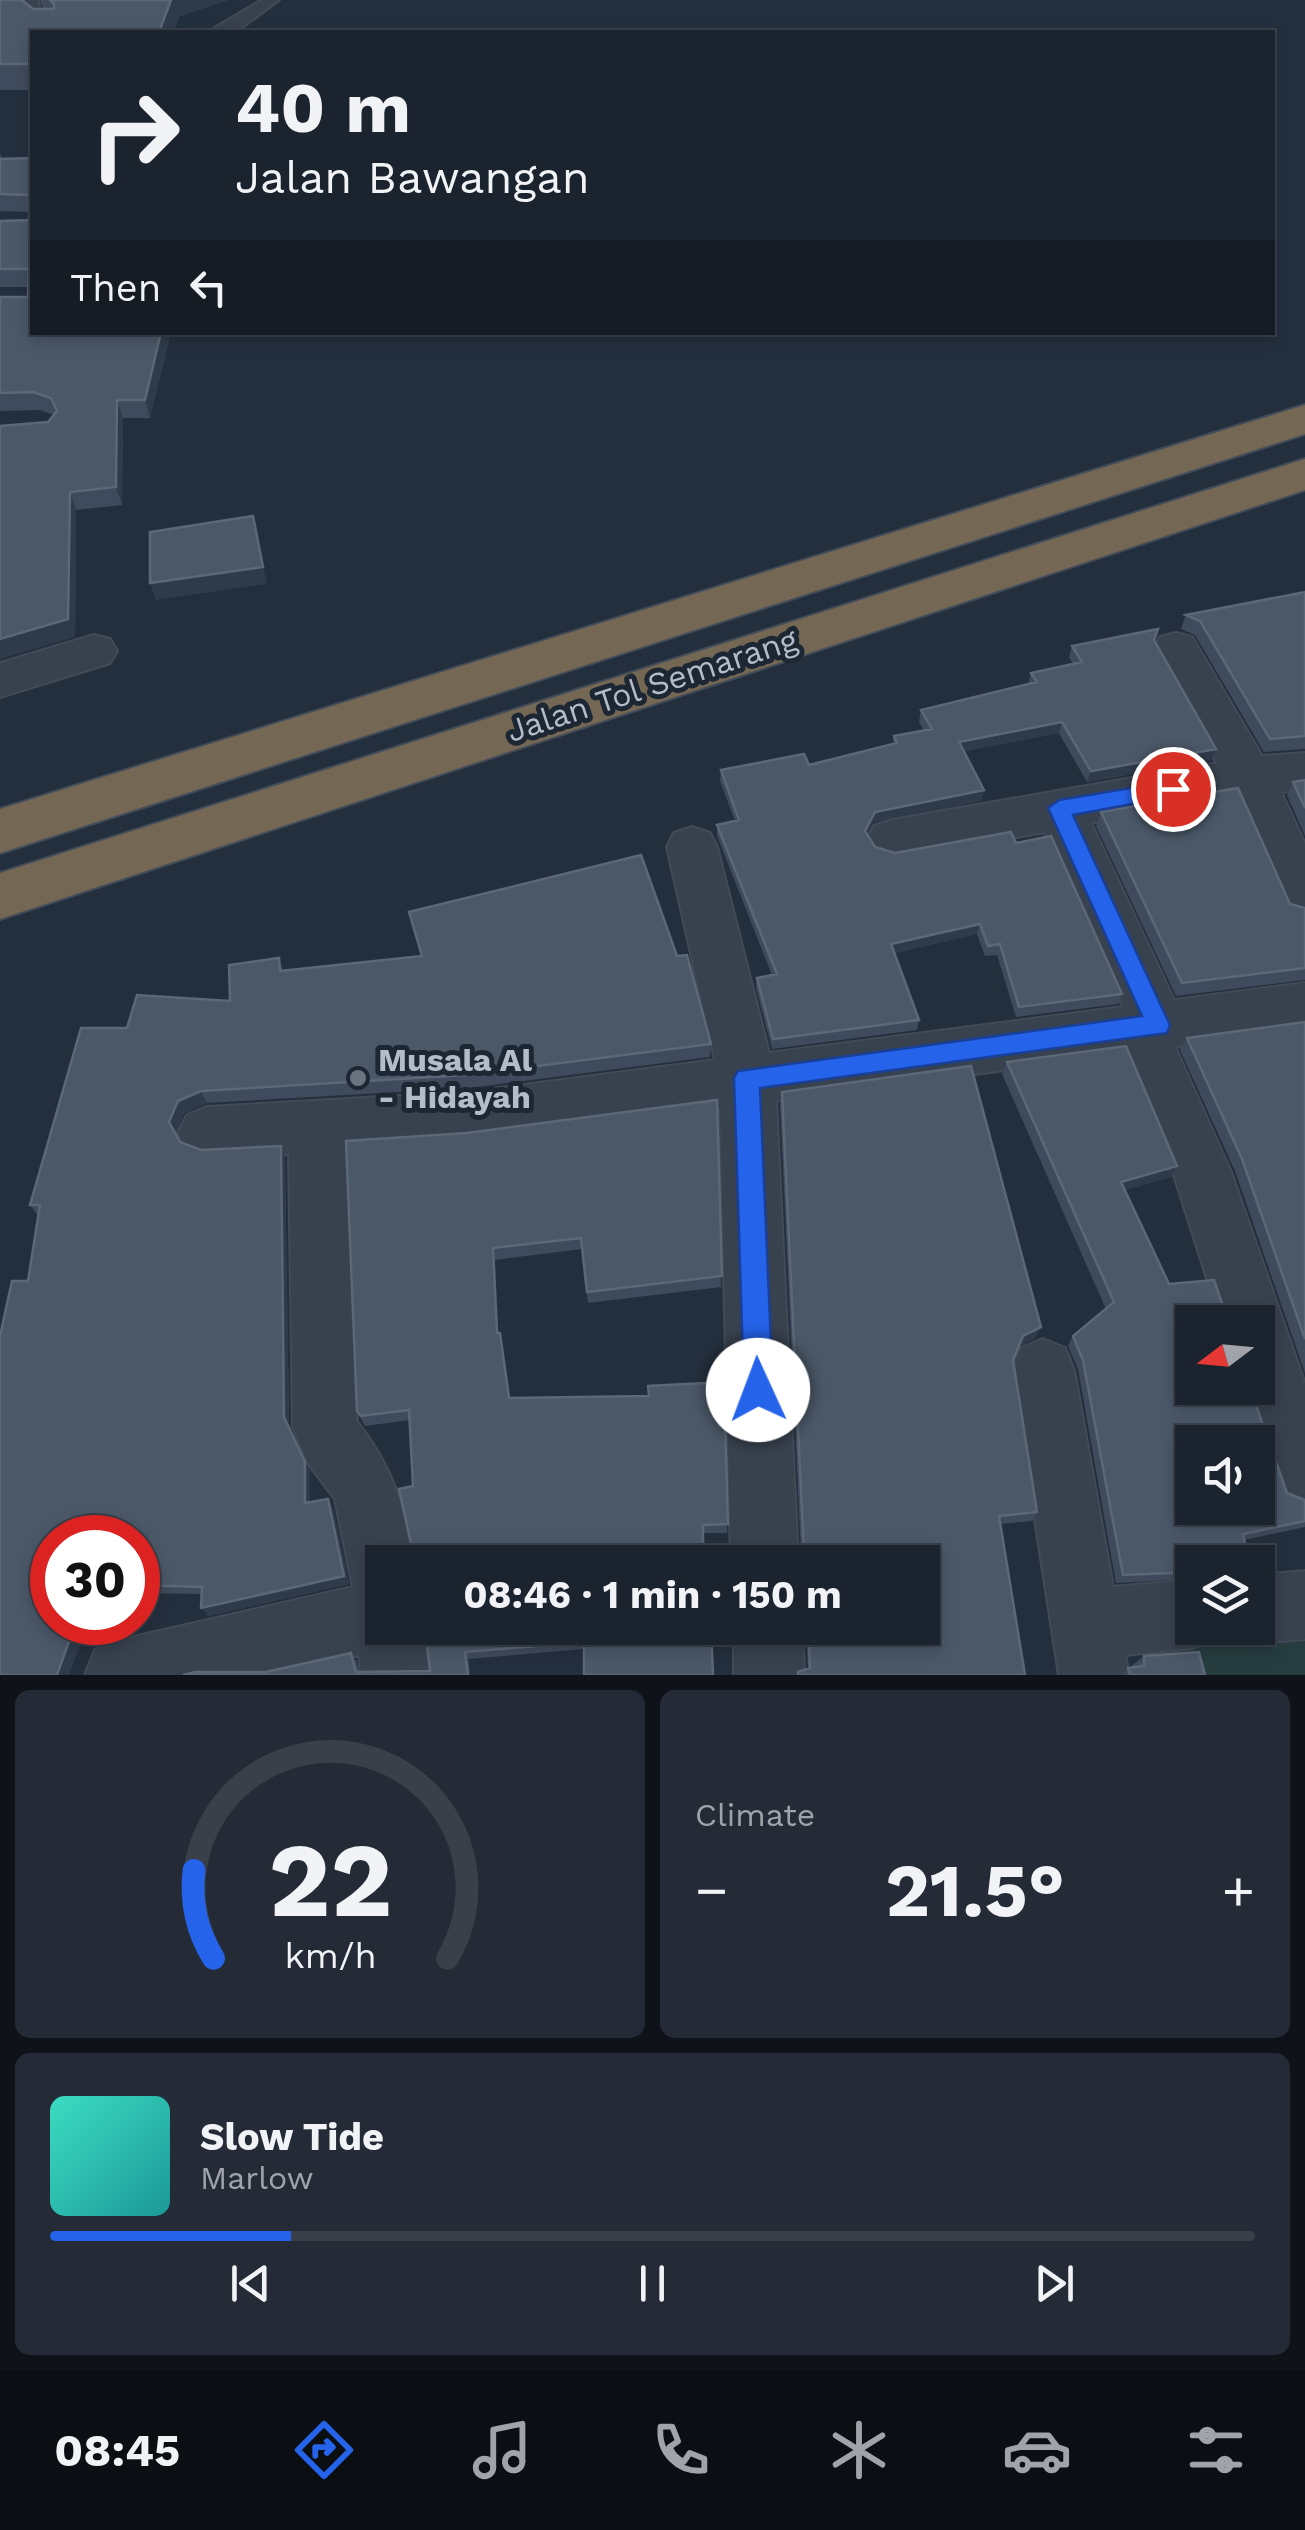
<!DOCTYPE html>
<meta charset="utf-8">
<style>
:root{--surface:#1b232e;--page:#242b36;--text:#f1f3f6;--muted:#a0a4aa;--line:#39404a;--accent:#2563eb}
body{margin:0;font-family:"Work Sans",sans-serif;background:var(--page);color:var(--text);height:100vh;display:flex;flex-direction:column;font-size:38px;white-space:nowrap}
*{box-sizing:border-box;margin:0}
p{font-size:32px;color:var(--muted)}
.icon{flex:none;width:55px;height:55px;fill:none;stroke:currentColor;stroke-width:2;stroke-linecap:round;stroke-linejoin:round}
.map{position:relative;height:1675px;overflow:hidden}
.panel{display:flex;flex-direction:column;gap:15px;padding:15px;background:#0f1319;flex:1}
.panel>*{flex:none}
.guide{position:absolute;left:30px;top:30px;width:1245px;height:305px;border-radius:0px;box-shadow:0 5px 15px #0003,0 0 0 2px var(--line);background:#1b232e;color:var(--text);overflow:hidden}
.needle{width:65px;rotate:254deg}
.controls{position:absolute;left:1175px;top:1305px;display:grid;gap:20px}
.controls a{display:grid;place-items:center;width:100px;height:100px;border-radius:0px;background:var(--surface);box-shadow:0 5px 15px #0003,0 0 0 2px var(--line);font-size:50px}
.speed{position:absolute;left:30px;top:1515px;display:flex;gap:20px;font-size:50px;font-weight:700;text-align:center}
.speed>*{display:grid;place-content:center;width:130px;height:130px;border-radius:50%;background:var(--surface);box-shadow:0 5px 15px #0003,0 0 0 2px var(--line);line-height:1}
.speed .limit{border:15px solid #d22;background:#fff;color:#111}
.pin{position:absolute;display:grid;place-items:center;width:85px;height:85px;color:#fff;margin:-42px;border:5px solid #fff;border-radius:50%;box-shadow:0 2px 10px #0007}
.me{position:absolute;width:110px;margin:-55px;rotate:358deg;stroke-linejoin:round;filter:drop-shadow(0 0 8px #0008)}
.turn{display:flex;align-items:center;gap:35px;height:210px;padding:0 40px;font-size:45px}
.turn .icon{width:130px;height:130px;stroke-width:2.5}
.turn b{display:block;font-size:70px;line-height:85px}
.then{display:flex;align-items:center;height:95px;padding:0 40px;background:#0003;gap:20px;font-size:38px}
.big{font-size:75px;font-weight:700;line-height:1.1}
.panel .widget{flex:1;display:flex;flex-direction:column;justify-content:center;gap:15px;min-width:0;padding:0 35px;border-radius:15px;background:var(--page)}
.panel .dial{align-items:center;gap:0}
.dial svg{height:260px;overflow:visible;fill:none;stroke:var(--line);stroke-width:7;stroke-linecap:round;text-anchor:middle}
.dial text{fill:var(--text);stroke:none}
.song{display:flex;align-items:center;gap:30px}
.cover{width:120px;height:120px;border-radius:15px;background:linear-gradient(135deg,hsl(170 70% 55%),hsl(180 70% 35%))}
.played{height:10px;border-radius:5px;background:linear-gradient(90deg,var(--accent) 20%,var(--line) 20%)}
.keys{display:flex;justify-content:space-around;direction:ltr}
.heat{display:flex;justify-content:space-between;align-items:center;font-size:55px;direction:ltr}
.panel .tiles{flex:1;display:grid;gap:15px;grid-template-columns:1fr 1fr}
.widget:last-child{grid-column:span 2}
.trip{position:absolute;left:365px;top:1545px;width:575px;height:100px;border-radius:0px;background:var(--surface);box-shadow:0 5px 15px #0003,0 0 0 2px var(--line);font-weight:700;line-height:100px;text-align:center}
.tab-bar{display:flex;height:160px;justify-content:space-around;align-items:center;background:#0b0e12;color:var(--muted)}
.tab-bar .icon{width:70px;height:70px}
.tab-bar .active{color:var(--accent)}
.tab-bar b{font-size:45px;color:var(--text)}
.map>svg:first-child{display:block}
.green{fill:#263c3f}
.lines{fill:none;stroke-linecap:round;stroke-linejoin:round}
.lane-casing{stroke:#414a57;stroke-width:4}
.street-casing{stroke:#414a57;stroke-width:4}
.highway-casing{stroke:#434c59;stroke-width:4}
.lane{fill:#38414e;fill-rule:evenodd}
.street{fill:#38414e;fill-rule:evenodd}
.highway{fill:#746855;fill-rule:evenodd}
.wall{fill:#3f4b5c;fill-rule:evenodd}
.shaded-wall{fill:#2f3b4b}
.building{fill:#4b5868;stroke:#5c6777;stroke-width:2.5;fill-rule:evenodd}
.route{fill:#2563eb;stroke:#184099;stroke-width:2.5}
.worship-dot{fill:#6b7280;stroke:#1d2633;stroke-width:4}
.labels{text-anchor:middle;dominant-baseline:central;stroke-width:10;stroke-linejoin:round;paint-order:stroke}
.street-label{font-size:32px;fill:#b4bcc9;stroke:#1d2633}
.poi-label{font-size:32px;font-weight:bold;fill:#b4bcc9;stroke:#1d2633;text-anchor:start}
</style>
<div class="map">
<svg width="1305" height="1675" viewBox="0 0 1305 1675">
<rect width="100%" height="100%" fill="#242f3e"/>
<path class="green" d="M1305 1627V1675H1139L1153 1642Z"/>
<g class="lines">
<defs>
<path id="lane" d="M24 0H38L40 14 59 32H43L25 16Z
M262 0H279L241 28 208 32Z"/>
<path id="street" d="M1176 633 1192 637 1262 756 1305 753V789L1281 792 1305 844V921L1287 915 1234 797 1091 823 1174 1000 1305 983V1029L1175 1047 1231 1172 1305 1384V1510L1282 1500 1243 1388H1258V1322H1221L1173 1172 1123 1054 776 1101 798 1562H731L720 1108 469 1142 346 1150 357 1422C392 1465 405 1508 413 1562H382V1628H425L431 1675H361L359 1655 271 1675H85L95 1650 120 1640 353 1587 335 1499 308 1463 293 1427 289 1154 207 1159 187 1151 178 1133 187 1115 207 1107 469 1092 715 1060 667 847 674 833 692 827 710 833 717 847 769 1053 1123 1007 1045 832 892 860 874 854 867 840 874 826 892 820 1217 763 1153 649 1160 637Z
M94 635 110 639 117 651 110 663 0 697V663Z
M1043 1339 1065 1348 1074 1370 1113 1587 1192 1580V1628H1221L1216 1638 1192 1648 1125 1655 1129 1675H1059L1012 1370 1021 1348Z
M1305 1571V1639L1258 1643 1234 1633 1231 1628H1258V1575Z
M734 1628H802L804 1675H734Z"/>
<path id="highway" d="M1305 405V434L0 853V809Z
M1305 459V490L0 919V873Z"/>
</defs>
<use href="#lane" class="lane-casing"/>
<use href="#street" class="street-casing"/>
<use href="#highway" class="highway-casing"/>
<use href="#lane" class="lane"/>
<use href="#street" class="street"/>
<use href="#highway" class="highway"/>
</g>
<path class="wall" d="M0 0 33 9H43L40 0H228L180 16 32 32V90H0Z
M0 154 3 159 32 158V332H171L150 418H123L122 505 76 510 75 637 48 422 54 415 40 410 0 411V297H28V287H0V221L29 220V212L0 211Z
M1305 592V749L1264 752 1195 635 1181 629 1186 615Z
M1154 640 1216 749 1211 760 1087 782 1059 733 964 751 984 790 981 801 873 822 867 834 875 847 895 853 1016 843 1122 994 1118 1004 1016 1017 997 955 985 956 977 934 894 953 919 1020 917 1030 772 1049 756 988 757 978 772 975 717 836V825L735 821 720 781 721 770 809 765 892 745 894 736 924 731 919 722 921 710 1028 684 1031 673 1073 664 1069 657 1072 646Z
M1305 780V836L1287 795 1293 782Z
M1101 812 1290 904 1305 908V980L1176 996 1096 826Z
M409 912 677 956 711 1044 710 1057 469 1088 207 1103 184 1113 175 1134 180 1142 201 1150 285 1158 289 1427 310 1472V1502L333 1508 349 1584 208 1616 202 1594 138 1593V1538L52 1622H88L69 1675H0L28 1281 38 1216 30 1205 127 1028 230 1001 279 958 283 970 421 956Z
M1305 1022V1373L1235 1171 1180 1050 1187 1038Z
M1126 1046 1177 1166 1171 1177 1125 1190 1169 1284 1214 1280 1226 1315 1262 1316V1375L1258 1380V1322H1192V1388H1250L1287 1493 1305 1500V1527L1244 1540 1249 1562H1192V1579L1116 1583 1078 1369 1068 1346 1073 1336 1106 1309 1002 1074 1007 1062ZM1192 1442H1258V1508H1192Z
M782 1092 1035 1338 1019 1346 1013 1360 1037 1512 1032 1521 1000 1524 1025 1675H797L798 1672 808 1669 806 1628H804H922V1562H791L792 1558 801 1554 780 1104Z
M717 1100 721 1287 588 1303 582 1249 495 1260 498 1333H500L502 1343 510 1398 649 1396 648 1386 724 1382 727 1533H703V1562H382V1618V1558H409L413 1553 399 1489 413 1486 410 1420 365 1426 357 1411 346 1141 467 1133Z
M425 1628H711L584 1649 468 1659 470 1675 266 1672 356 1660 359 1672 430 1671Z
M1199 1652 1130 1675H1120L1144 1656Z"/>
<path class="shaded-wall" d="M171 0H228L180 16 174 32H159Z
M161 332H171L150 418 145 400Z
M117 400 123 418 122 505 116 487Z
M70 492 76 510 75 637 0 659V639Z
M253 516 267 584 156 600 150 583Z
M1062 722 1059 733 957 753 959 742Z
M1216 749 1211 760 1087 782 1091 771Z
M984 790 981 801 873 822 864 842 865 831 875 812Z
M980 924 977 934 889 954 891 944Z
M201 1091 207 1103 184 1113 175 1135 169 1122 178 1101Z
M281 1146 285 1158 289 1427 310 1472V1512L305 1503 284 1417Z
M1177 1166 1171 1177 1115 1193 1121 1182Z
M493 1248 495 1260 499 1344 497 1333Z
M1041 1327 1035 1338 1018 1347 1023 1336Z
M328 1499 333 1508 349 1584 208 1616 201 1608Z
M76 1622H88L69 1675H57Z"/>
<path class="building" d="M0 0H22L33 9H54V4L50 0H171L159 32H32V64H0Z
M32 158V332H161L145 400H117L116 487 70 492 68 619 0 639V426L48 422 57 411 51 398 33 392 0 393V297H28L29 269H0V221L29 220V195L0 194V159Z
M253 516 263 567 150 583V532Z
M1305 592V736L1270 739 1200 621 1186 615Z
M1158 629 1154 640 1216 749 1091 771 1062 722 959 742 984 790 875 812 865 831 875 847 895 853 1011 832 1016 843 1051 836 1122 994 1019 1007 1000 944 988 946 980 924 891 944 919 1020 773 1039 757 978 777 974 717 825 739 820 721 770 804 754 809 765 897 743 894 736 932 729 921 710 1037 682 1031 673 1082 662 1072 646Z
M1305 780V808L1293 782Z
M1238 788 1290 904 1305 908V968L1182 983 1101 812Z
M641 855 677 956 687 955 711 1044 466 1075 201 1091 178 1101 169 1122 180 1142 201 1150 281 1146 284 1417 305 1462V1503L328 1499 344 1576 201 1608 202 1587 138 1585V1538H52V1622H76L57 1675H0V1336L12 1281H28L40 1205H30L81 1028H127L137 995 230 1001 229 965 279 958 280 971 422 956 409 912Z
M1305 1022V1339L1242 1159 1187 1038Z
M1126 1046 1177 1166 1121 1182 1169 1284 1214 1280 1226 1315 1262 1316V1375H1258V1322H1192V1388H1250L1287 1493 1305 1500V1521L1243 1534 1249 1562H1192V1572L1123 1575 1083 1360 1073 1336 1114 1302 1007 1062ZM1192 1442H1258V1508H1192Z
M971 1066 1041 1327 1023 1336 1013 1360 1037 1512 999 1516 1025 1675H798V1672L810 1668 808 1628H922V1562H792V1558L804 1554 782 1092Z
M717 1100 722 1276 587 1292 581 1238 493 1248 497 1333H500L509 1398 649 1396 648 1386 724 1382 728 1524 703 1525V1562H382V1617V1558H409L413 1553 399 1489 413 1486 409 1410 361 1416 357 1411 346 1141 467 1133Z
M425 1628H711L713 1675H584V1642L465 1652 468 1675H183L195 1672H266L351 1653 356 1672 430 1671Z
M1199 1652 1205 1675H1130L1128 1668 1144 1666V1656Z"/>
<path class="route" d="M1173 781 1181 783 1184 789 1181 795 1073 815 1170 1025 1167 1033 760 1088 773 1390 769 1400 758 1405 748 1400 744 1390 734 1078 738 1071 1142 1016 1048 808 1059 800Z"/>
<circle class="worship-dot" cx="358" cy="1078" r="10"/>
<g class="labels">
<g class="street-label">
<text transform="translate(652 685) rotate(-18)">Jalan Tol Semarang</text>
</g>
<g class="poi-label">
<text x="378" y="1060">Musala Al<tspan x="378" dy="37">- Hidayah</tspan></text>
</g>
</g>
</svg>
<div class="controls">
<a><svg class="needle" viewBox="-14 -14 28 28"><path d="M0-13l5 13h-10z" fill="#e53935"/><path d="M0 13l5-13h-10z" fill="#a0a4aa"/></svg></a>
<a><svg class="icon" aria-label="sound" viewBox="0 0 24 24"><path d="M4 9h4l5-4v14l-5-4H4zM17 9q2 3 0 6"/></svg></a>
<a><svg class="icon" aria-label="layers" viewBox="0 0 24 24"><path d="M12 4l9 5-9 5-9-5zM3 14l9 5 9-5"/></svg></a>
</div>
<div class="speed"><div class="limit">30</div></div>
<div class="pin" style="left:1173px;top:789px;background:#d93025"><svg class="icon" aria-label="arrive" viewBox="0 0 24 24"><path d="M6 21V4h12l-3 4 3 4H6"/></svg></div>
<svg class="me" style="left:758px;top:1390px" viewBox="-20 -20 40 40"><circle r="19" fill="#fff"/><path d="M0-13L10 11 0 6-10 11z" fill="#2563eb"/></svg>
<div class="trip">08:46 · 1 min · 150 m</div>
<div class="guide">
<div class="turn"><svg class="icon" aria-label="right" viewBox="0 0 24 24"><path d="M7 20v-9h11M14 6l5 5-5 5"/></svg><div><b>40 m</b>Jalan Bawangan</div></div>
<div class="then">Then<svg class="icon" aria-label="left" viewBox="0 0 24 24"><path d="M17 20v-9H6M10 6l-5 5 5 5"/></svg></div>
</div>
</div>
<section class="panel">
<div class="tiles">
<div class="widget dial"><svg viewBox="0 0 100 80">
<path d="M14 69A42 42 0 1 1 86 69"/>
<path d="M14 69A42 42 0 0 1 8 42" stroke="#2563eb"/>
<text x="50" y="56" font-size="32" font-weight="700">22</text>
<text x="50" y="72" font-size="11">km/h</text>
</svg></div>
<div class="widget"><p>Climate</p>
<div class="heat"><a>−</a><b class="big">21.5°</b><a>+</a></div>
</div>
<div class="widget">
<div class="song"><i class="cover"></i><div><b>Slow Tide</b><p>Marlow</p></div></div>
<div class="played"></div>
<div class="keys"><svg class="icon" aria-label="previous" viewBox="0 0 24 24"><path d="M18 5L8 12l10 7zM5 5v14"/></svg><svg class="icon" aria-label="pause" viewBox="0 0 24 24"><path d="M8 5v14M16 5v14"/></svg><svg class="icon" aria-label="next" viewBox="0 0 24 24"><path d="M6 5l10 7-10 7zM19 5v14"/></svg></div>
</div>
</div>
</section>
<nav class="tab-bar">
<b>08:45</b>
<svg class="icon active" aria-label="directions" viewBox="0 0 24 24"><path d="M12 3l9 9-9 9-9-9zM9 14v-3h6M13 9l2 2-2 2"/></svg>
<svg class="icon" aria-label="music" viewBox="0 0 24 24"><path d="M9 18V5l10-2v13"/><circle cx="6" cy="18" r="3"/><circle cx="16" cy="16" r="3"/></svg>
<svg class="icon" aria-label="phone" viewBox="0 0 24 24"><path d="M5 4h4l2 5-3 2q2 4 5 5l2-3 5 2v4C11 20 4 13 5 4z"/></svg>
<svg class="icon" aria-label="climate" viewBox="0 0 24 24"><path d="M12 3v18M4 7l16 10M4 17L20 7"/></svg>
<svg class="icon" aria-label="car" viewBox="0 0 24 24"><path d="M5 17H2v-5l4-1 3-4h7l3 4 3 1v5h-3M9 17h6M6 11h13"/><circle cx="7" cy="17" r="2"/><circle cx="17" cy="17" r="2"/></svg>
<svg class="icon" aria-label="filters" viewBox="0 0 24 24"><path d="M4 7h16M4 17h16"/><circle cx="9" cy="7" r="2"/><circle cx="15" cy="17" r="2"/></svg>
</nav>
